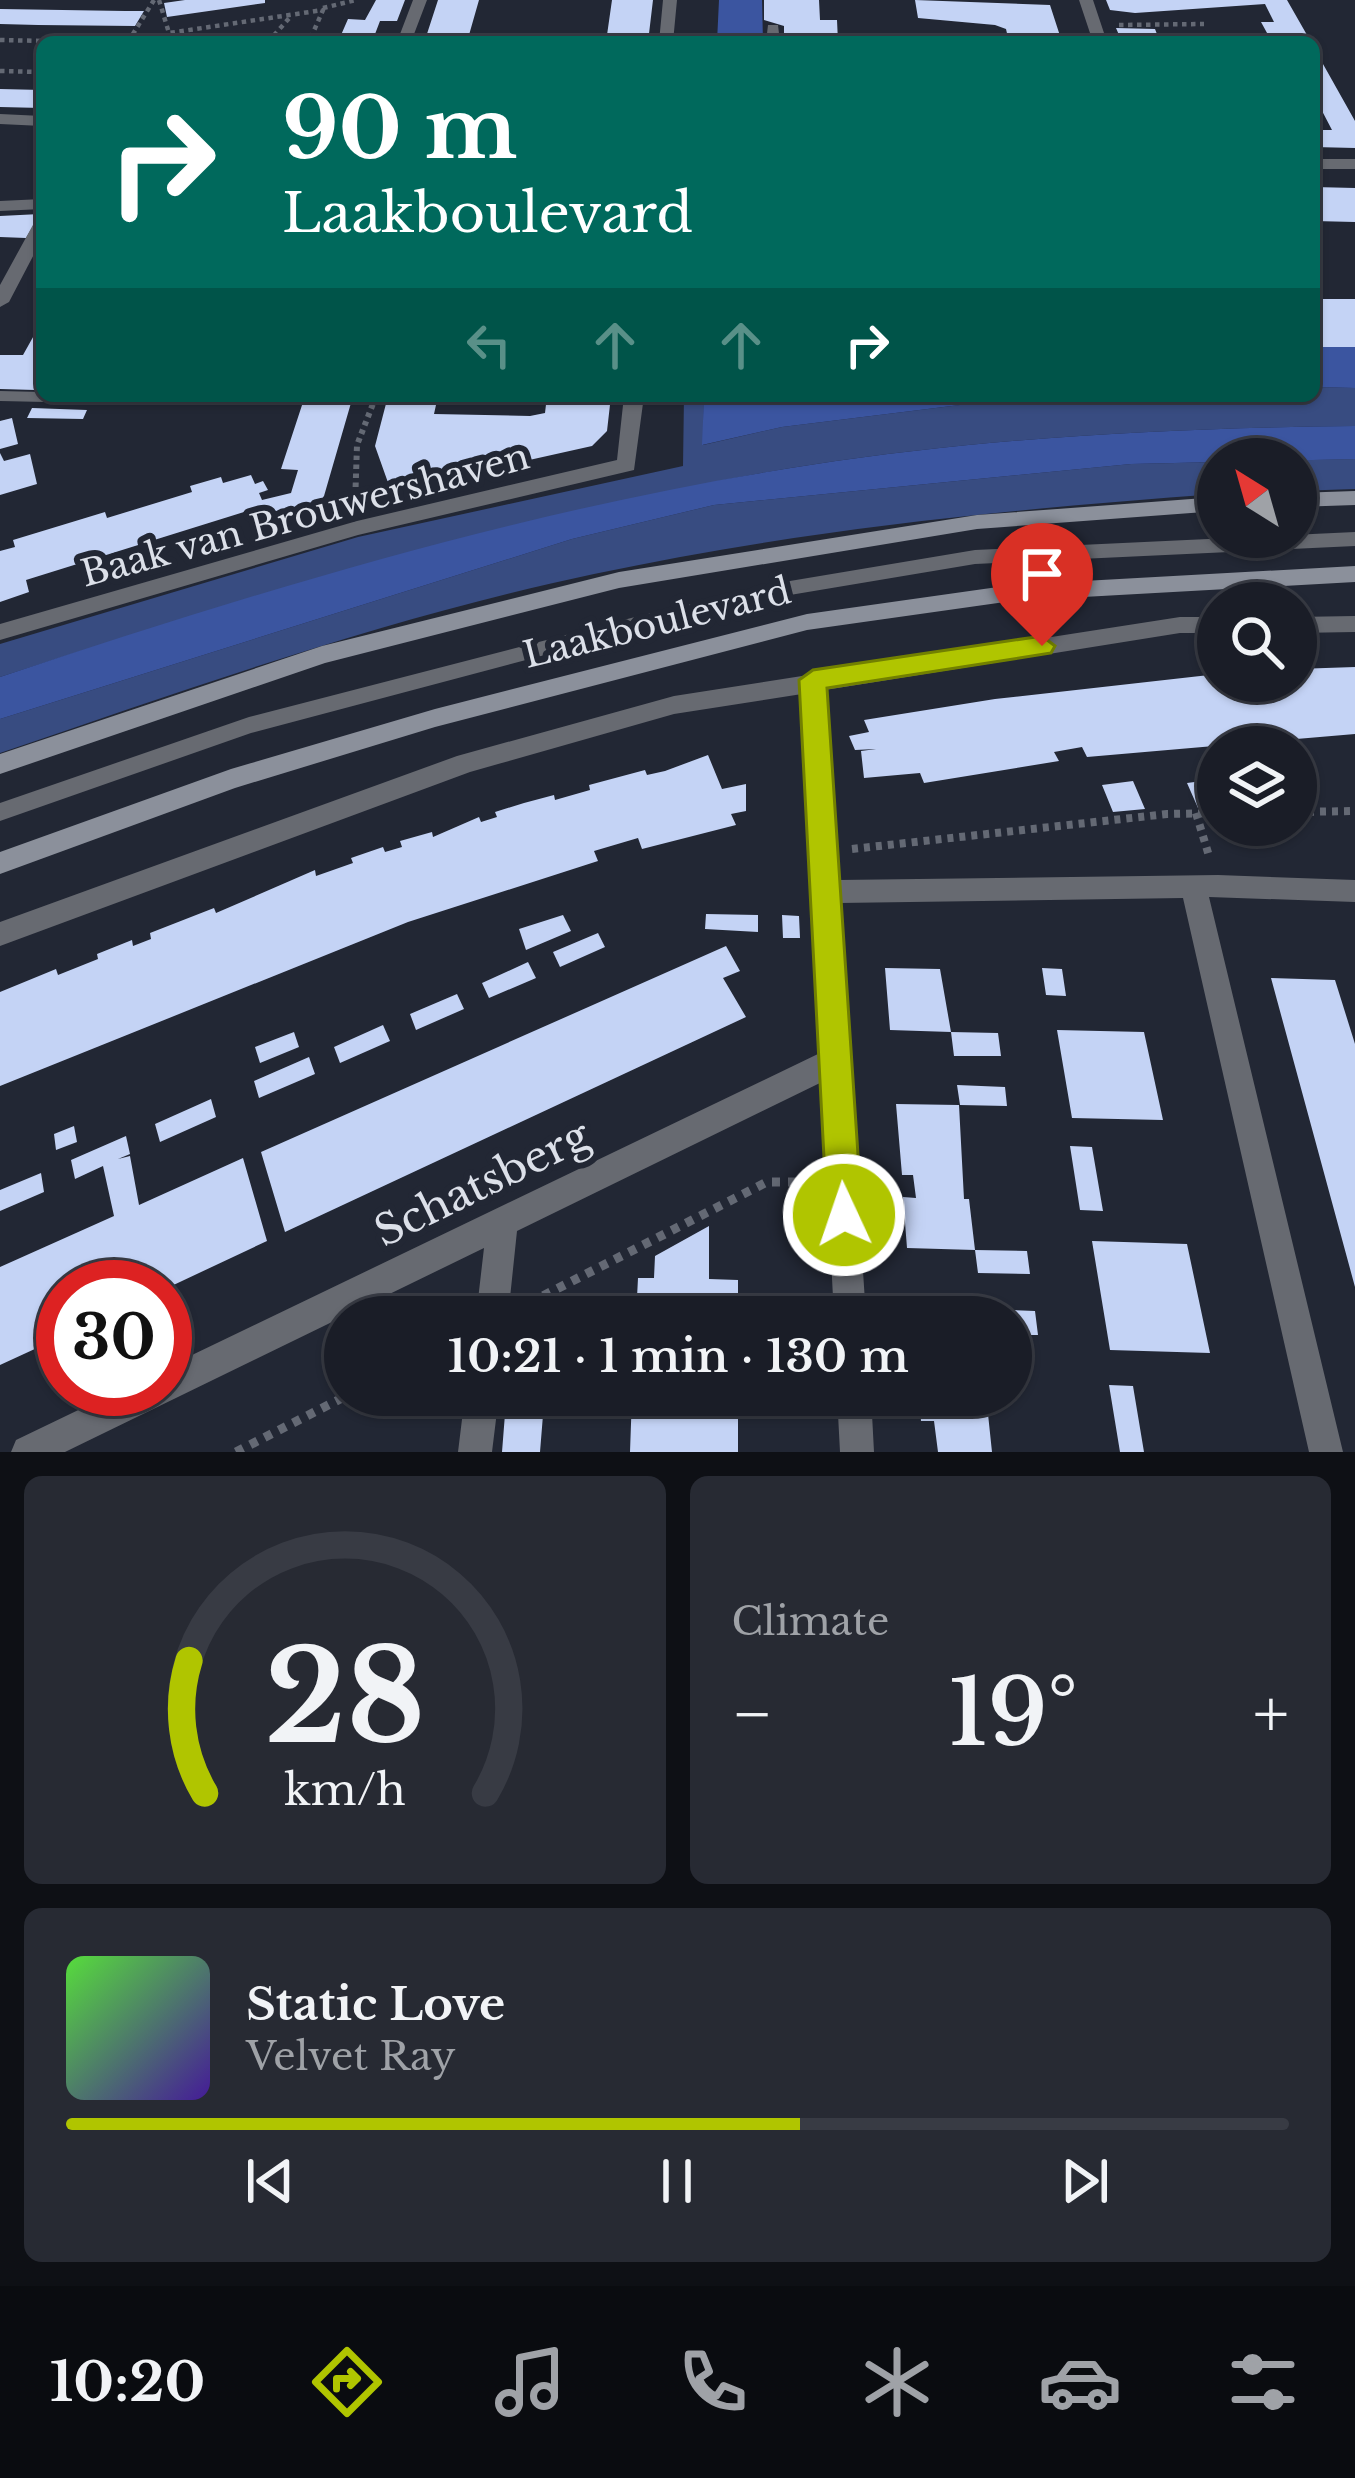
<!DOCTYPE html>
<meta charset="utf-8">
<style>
:root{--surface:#1a1d27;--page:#272a33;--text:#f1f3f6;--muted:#9fa2a7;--line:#383b44;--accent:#b0c500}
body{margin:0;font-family:"Libre Baskerville",serif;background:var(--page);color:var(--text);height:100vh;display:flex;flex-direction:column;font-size:45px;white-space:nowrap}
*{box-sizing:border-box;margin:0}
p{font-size:39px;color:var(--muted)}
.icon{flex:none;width:66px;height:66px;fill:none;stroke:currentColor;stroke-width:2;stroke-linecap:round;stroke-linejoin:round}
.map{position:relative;height:1452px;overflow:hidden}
.sheet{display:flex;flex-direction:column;gap:24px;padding:24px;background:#0e1015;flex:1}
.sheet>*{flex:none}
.hud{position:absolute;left:36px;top:36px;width:1284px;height:366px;border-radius:18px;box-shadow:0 3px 9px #0004,0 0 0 3px var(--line);background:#00695c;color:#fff;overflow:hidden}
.needle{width:78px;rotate:323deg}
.tools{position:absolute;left:1197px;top:438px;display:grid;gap:24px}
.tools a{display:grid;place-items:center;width:120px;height:120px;border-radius:50%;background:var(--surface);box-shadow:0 3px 9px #0004,0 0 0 3px var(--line);font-size:60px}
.speed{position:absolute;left:36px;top:1260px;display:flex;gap:24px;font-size:60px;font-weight:700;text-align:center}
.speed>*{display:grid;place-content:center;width:156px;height:156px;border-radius:50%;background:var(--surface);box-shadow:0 3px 9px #0004,0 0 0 3px var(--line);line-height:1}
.speed .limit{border:18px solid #d22;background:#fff;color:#111}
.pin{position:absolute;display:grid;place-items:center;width:102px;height:102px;color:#fff;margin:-123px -51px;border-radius:50% 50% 50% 0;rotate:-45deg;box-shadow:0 0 12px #0007}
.pin .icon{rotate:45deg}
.me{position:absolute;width:132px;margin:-66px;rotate:357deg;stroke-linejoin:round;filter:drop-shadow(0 0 9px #0008)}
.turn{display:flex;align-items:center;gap:42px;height:252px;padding:0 48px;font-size:54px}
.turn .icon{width:156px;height:156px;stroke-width:2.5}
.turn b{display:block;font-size:84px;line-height:102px}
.lanes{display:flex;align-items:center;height:114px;padding:0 48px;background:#0003;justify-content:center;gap:60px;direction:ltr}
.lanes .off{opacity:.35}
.big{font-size:90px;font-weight:600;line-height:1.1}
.sheet .tile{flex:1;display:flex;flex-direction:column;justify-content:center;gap:18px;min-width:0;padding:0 42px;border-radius:18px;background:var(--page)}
.sheet .dial{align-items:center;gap:0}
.dial svg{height:312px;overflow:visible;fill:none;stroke:var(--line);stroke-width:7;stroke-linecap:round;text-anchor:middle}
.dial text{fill:var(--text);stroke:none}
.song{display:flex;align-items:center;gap:36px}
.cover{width:144px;height:144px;border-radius:18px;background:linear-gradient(135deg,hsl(110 70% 55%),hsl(260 70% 35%))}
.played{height:12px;border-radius:6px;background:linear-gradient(90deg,var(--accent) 60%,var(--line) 60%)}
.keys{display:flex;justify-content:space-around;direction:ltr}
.heat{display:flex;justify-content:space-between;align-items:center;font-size:66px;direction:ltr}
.sheet .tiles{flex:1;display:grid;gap:24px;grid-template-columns:1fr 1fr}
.tile:last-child{grid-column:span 2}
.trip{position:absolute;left:324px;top:1296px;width:708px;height:120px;border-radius:60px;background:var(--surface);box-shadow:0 3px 9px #0004,0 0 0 3px var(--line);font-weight:600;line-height:120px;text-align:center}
.tabs{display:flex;height:192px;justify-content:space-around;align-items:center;background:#0a0c10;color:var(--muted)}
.tabs .icon{width:84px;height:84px}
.tabs .on{color:var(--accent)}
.tabs b{font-size:54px;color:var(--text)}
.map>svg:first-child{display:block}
.green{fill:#384c81}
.water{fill:#3b55a0}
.building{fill:#c4d3f5}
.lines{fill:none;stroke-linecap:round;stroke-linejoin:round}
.path-far3{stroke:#646974;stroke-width:4.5;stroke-dasharray:4.5 4.5;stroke-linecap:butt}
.path-far2{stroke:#646974;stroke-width:6;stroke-dasharray:4.5 4.5;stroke-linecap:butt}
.path-far1{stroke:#646974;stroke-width:8;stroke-dasharray:6 6;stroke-linecap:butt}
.path{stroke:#646974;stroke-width:9;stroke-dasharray:8 8;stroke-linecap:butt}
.lane{fill:#676a71;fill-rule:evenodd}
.street{fill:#676a71;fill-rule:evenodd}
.secondary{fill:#8b909b;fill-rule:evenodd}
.route{fill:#b0c500;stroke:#728000;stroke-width:3}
.labels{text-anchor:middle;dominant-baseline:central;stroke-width:12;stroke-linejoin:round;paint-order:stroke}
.street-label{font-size:36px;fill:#dce0e9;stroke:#222734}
.near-street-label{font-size:42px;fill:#dce0e9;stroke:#222734}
</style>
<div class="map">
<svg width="1355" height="1452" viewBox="0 0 1355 1452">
<rect width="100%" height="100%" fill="#222734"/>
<path class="green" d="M1314 387 1355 388V426C1173 428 990 437 810 465 672 486 537 523 402 560 267 596 133 633 0 677V644L358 537 683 466 684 396H704L703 445 782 427 968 404 1102 396H1314Z
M1355 459V489L1296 491V460Z
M1218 462V494C1008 509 800 530 594 574 391 617 196 686 0 753V719L572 539 714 505 1131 464Z"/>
<path class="water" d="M719 0H762L763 42H717Z
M1314 347H1355V388L1314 387Z
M704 396H1102L968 404 782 427 702 445Z
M1355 426V459L1131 464 714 505 572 539 0 719V677C264 589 535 507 810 465 990 437 1173 428 1355 426Z"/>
<path class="building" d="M185 0H265V3L167 17 164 3Z
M376 0H405L397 21H380L372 42H338L348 19 365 20Z
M438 0H479L467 42 425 40Z
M612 0H653L648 42H606Z
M764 0H819L820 20H837L838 42H784V26L764 20Z
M915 0 1050 5 1062 42H1009L1006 29 995 25 918 18Z
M1106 0H1287L1311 42H1272L1261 22H1274L1265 4 1135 13 1110 10Z
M0 9 125 11H144L135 26 38 25 0 24Z
M1116 28 1155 29 1160 42H1122Z
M1314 48 1355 121V148L1314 147V130H1332L1321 109H1314Z
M0 89 42 90V108L0 107Z
M1314 187 1355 188V222L1314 221Z
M40 214 26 238 0 237V216Z
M1314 284 1321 299H1355V347H1314Z
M42 321V378L35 390 0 389V355H23Z
M305 396H353L324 496 315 507 270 521 263 506 26 580 29 592 0 602V551L15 547 13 540 105 512 107 518 192 492 190 486 221 477 223 483 251 475 255 484 263 481 268 490 259 493 262 500 291 493 298 470 281 469Z
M388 396H438L434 414 530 416 545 413 547 396H611L607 431 592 446 391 491 375 446Z
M32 408 87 410 83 419 27 418Z
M12 418 18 444 0 449V421Z
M0 453 4 461 30 454 37 484 0 495Z
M1355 667V734L1087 757 1082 747 1054 752 1059 761 924 783 920 773 864 778 861 751 876 749 855 750 849 736 869 732 864 720 995 699 1218 674V681H1296V669Z
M708 755 722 789 746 784V811L731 814 736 825 642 849 638 838 594 851 598 861 408 922 0 1086V992L56 969 58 975 98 959 97 954 132 940 133 946 151 939 150 933 214 908 216 913 315 870 316 876 353 863 351 858 383 847 385 852 402 847 400 841 432 832 433 837 479 817 481 822 497 817 495 812 524 803 554 795 555 800 590 790 589 785 645 770 647 775 665 771Z
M1133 781 1145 809 1113 812 1102 785Z
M1202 781 1214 807 1198 808 1187 783Z
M706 914 758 915V932L705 929Z
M563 915 571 931 526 950 519 929Z
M782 915 799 916 800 938H783Z
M598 933 605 947 560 967 553 952Z
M726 946 740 971 723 978 746 1017 285 1232 261 1152Z
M528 962 536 978 489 998 482 983Z
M885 968 940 969 951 1032 890 1030Z
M1042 968 1062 969 1066 996 1046 995Z
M1271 978 1335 980 1355 1044V1287Z
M457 994 464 1009 416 1030 410 1014Z
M383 1025 390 1041 340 1063 334 1047Z
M1057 1030 1144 1032 1163 1120 1072 1118Z
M294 1032 299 1047 260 1063 255 1047Z
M951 1032 998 1033 1001 1056H954Z
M309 1057 315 1074 259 1098 254 1081Z
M957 1085 1005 1087 1007 1106 960 1105Z
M211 1099 216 1117 160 1142 155 1124Z
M896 1104 959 1105 964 1199H969L975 1250 1027 1251 1030 1274 978 1273 975 1250 907 1248 903 1197 916 1198 913 1175H902Z
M74 1126 77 1142 56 1150 54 1134Z
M126 1136 130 1154 118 1159 130 1156 139 1205 243 1158 267 1241 165 1289 63 1287V1336L0 1365V1267L114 1216 103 1166 75 1179 71 1160Z
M1070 1146 1092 1147 1103 1211 1080 1210Z
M41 1173 44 1192 0 1211V1190Z
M709 1226V1279L738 1280V1317H636L638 1278H654L655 1256Z
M1092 1241 1187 1244 1210 1353 1110 1350Z
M981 1309 1035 1311 1038 1335H1011V1317H982Z
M1109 1385 1133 1386 1144 1452H1120Z
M632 1395H738V1452H630Z
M919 1395H986L992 1452H938L934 1421H921Z
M505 1414 543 1415 540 1452H502Z"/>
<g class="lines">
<path class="path-far3" d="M159 0 169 33 323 10 309 42
M323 8 356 0
M1119 25 1204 24
M0 40 91 42
M128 42 154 0
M268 42 291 16
M0 71 42 72"/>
<path class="path-far2" d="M355 505 357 445 376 396"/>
<path class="path-far1" d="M1296 812 1355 811
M1196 813 1209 856
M852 849 1167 814 1218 813"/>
<path class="path" d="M529 1303 767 1182H809
M236 1452 348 1395"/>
<path class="lane" d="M0 391 42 392V396H143L145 399 137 404 0 401Z
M1355 532V546L975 564 790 595 635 631 251 733 0 821V803L249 717 635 617 790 581 975 550Z"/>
<path class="street" d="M413 0H427L411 42H397Z
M663 0H677L673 42H659Z
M1079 0H1093L1107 42H1093Z
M768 25H778L780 42H766Z
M0 114 42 116V126L0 124Z
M1314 159H1355V169H1314Z
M42 199V209L0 211V201Z
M42 218V239L9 302 0 307V285L34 223Z
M624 396H644L634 470 358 535 0 640V624L357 521 617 460Z
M1355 616V632L1296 633V617Z
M1180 617H1218V633H1180L825 690 838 880 1218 875 1355 880V902L1209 897 1343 1452H1309L1183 898 839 903 866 1317H834L822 1082 517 1231 508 1317H476L484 1248 65 1452H11L16 1440 122 1389H165V1368L820 1053 802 694 674 714 470 772 0 946V922L457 756 674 696Z
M465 1395H499L492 1452H458Z
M837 1395H871L874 1452H840Z"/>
<path class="secondary" d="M1355 491V505L1296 507V493Z
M1218 497V511L977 529 619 588 325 663 0 774V754L322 646 619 572 977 515Z
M1355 566V582L1012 601 807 630 435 727 235 788 0 874V852L231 769 435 709 807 614 1012 585Z"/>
</g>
<path class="route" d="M1042 636 1055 646 1051 653 827 688 862 1215 857 1228 844 1233 832 1228 827 1215 799 680 813 670Z"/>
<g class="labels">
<g class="street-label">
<text transform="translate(305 515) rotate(-15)">Baak van Brouwershaven</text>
<text transform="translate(657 623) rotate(-14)">Laakboulevard</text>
</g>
<g class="near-street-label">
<text transform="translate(482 1183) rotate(-26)">Schatsberg</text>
</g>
</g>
</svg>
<div class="tools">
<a><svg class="needle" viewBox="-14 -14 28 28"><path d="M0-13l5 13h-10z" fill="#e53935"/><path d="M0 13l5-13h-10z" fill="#9fa2a7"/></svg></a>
<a><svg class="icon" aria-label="search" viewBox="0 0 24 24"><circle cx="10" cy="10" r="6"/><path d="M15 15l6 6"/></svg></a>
<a><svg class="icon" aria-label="layers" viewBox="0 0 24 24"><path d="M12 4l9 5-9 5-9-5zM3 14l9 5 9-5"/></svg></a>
</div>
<div class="speed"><div class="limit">30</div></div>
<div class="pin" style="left:1042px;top:646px;background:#d93025"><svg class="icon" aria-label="arrive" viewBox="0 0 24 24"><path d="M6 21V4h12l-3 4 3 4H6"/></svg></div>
<svg class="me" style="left:844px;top:1215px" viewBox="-20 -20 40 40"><circle r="17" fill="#b0c500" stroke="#fff" stroke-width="3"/><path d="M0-11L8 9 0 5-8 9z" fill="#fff"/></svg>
<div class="trip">10:21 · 1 min · 130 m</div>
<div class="hud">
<div class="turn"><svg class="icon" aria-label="right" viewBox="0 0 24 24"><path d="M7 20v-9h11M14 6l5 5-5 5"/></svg><div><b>90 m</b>Laakboulevard</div></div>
<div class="lanes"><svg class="icon off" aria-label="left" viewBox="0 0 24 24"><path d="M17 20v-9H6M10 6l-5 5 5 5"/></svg><svg class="icon off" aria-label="ahead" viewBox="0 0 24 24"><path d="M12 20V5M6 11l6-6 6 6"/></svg><svg class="icon off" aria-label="ahead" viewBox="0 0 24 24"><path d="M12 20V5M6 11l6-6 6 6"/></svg><svg class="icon" aria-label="right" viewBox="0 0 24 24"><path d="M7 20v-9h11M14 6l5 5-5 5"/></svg></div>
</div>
</div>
<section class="sheet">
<div class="tiles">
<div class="tile dial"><svg viewBox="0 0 100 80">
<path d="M14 69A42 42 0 1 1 86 69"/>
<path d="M14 69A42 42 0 0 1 10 35" stroke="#b0c500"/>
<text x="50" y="56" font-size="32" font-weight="700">28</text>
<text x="50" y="72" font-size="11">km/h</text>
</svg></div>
<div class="tile"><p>Climate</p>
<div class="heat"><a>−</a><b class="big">19°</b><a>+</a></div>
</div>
<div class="tile">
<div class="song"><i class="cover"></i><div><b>Static Love</b><p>Velvet Ray</p></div></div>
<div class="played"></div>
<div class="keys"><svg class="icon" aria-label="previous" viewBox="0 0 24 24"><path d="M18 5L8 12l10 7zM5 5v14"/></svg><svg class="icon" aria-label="pause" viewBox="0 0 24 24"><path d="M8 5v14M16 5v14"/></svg><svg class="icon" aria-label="next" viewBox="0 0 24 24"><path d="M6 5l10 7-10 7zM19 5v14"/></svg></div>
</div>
</div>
</section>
<nav class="tabs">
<b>10:20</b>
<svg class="icon on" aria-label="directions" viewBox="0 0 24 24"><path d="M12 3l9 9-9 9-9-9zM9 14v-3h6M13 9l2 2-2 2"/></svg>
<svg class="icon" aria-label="music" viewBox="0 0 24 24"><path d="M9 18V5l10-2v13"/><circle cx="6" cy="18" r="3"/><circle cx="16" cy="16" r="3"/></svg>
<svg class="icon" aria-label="phone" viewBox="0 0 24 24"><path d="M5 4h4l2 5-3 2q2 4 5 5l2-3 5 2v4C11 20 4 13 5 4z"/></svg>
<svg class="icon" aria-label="climate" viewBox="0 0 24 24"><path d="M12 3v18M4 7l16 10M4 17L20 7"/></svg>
<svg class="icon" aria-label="car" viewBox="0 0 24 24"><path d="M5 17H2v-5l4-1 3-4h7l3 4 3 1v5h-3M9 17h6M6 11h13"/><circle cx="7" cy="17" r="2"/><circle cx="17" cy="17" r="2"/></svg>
<svg class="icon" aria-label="filters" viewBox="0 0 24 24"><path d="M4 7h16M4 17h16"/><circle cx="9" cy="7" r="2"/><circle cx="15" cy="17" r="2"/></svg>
</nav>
